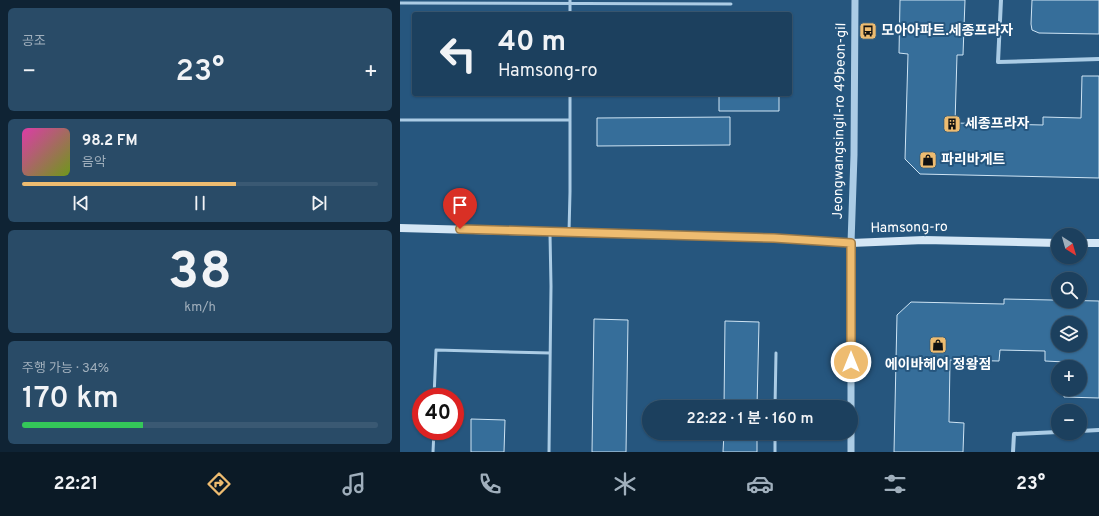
<!DOCTYPE html>
<html lang="ko">
<meta charset="utf-8">
<style>
:root{--surface:#1c405e;--page:#294b67;--text:#f1f3f6;--muted:#a0afbc;--line:#3a5973;--accent:#eebc70}
body{margin:0;font-family:Overpass,"Noto Sans KR",sans-serif;background:var(--page);color:var(--text);height:100vh;display:flex;flex-direction:column;font-size:15px;white-space:nowrap}
*{box-sizing:border-box;margin:0}
p{font-size:13px;color:var(--muted)}
.icon{flex:none;width:22px;height:22px;fill:none;stroke:currentColor;stroke-width:2;stroke-linecap:round;stroke-linejoin:round}
.map{position:relative;flex:1;overflow:hidden}
.drawer{display:flex;flex-direction:column;gap:8px;padding:8px;background:#0f2334;width:400px}
.drawer>*{flex:none}
.guide{position:absolute;left:12px;top:12px;width:380px;height:84px;border-radius:4px;box-shadow:0 1px 3px #0004,0 0 0 1px var(--line);background:#1c405e;color:var(--text);overflow:hidden}
.needle{width:26px;rotate:143deg}
.buttons{position:absolute;left:651px;top:228px;display:grid;gap:8px}
.buttons a{display:grid;place-items:center;width:36px;height:36px;border-radius:50%;background:var(--surface);box-shadow:0 1px 3px #0004,0 0 0 1px var(--line);font-size:20px}
.speed{position:absolute;left:12px;top:388px;display:flex;gap:8px;font-size:20px;font-weight:700;text-align:center}
.speed>*{display:grid;place-content:center;width:52px;height:52px;border-radius:50%;background:var(--surface);box-shadow:0 1px 3px #0004,0 0 0 1px var(--line);line-height:1}
.speed .limit{border:6px solid #d22;background:#fff;color:#111}
.pin{position:absolute;display:grid;place-items:center;width:34px;height:34px;color:#fff;margin:-41px -17px;border-radius:50% 50% 50% 0;rotate:-45deg;box-shadow:0 0 4px #0007}
.pin .icon{rotate:45deg}
.me{position:absolute;width:44px;margin:-22px;rotate:0deg;stroke-linejoin:round;filter:drop-shadow(0 0 3px #0008)}
.turn{display:flex;align-items:center;gap:14px;height:84px;padding:0 20px;font-size:18px}
.turn .icon{width:52px;height:52px;stroke-width:2.5}
.turn b{display:block;font-size:28px;line-height:34px}
.big{font-size:30px;font-weight:600;line-height:1.1}
.drawer .tile{flex:1;display:flex;flex-direction:column;justify-content:center;gap:6px;min-width:0;padding:0 14px;border-radius:6px;background:var(--page)}
.drawer .dial{align-items:center;gap:0}
.dial b{font-size:52px;line-height:1}
.song{display:flex;align-items:center;gap:12px}
.cover{width:48px;height:48px;border-radius:6px;background:linear-gradient(135deg,hsl(320 70% 55%),hsl(80 70% 35%))}
.played{height:4px;border-radius:2px;background:linear-gradient(90deg,var(--accent) 60%,var(--line) 60%)}
.keys{display:flex;justify-content:space-around;direction:ltr}
.heat{display:flex;justify-content:space-between;align-items:center;font-size:22px;direction:ltr}
.charge{height:6px;border-radius:3px;background:linear-gradient(90deg,#34c759 34%,var(--line) 0)}
.trip{position:absolute;left:242px;top:400px;width:216px;height:40px;border-radius:20px;background:var(--surface);box-shadow:0 1px 3px #0004,0 0 0 1px var(--line);font-weight:600;line-height:40px;text-align:center}
.menu{display:flex;height:64px;justify-content:space-around;align-items:center;background:#0b1a26;color:var(--muted)}
.menu .icon{width:28px;height:28px}
.menu .on{color:var(--accent)}
.menu b{font-size:18px;color:var(--text)}
main{display:flex;flex:1;min-height:0}
.map>svg:first-child{display:block}
.building{fill:#366e9a;stroke:#cee4f4;fill-rule:evenodd}
.lines{fill:none;stroke-linecap:round;stroke-linejoin:round}
.service{stroke:#abcce5;stroke-width:3}
.minor{stroke:#abcce5;stroke-width:4}
.tertiary{stroke:#abcce5;stroke-width:7}
.secondary{stroke:#d4e6f5;stroke-width:8}
.route-casing{stroke:#9b7a49;stroke-width:10}
.route{stroke:#eebc70;stroke-width:7}
.labels{text-anchor:middle;dominant-baseline:central;stroke-width:4;stroke-linejoin:round;paint-order:stroke}
.poi-label{font-size:14px;font-weight:bold;fill:#fff;stroke:#26567e;text-anchor:start}
.street-label{font-size:14px;fill:#fff;stroke:#26567e}
</style>
<main>
<section class="drawer">
<div class="tile"><p>공조</p>
<div class="heat"><a>−</a><b class="big">23°</b><a>+</a></div>
</div>
<div class="tile">
<div class="song"><i class="cover"></i><div><b>98.2 FM</b><p>음악</p></div></div>
<div class="played"></div>
<div class="keys"><svg class="icon" aria-label="previous" viewBox="0 0 24 24"><path d="M18 5L8 12l10 7zM5 5v14"/></svg><svg class="icon" aria-label="pause" viewBox="0 0 24 24"><path d="M8 5v14M16 5v14"/></svg><svg class="icon" aria-label="next" viewBox="0 0 24 24"><path d="M6 5l10 7-10 7zM19 5v14"/></svg></div>
</div>
<div class="tile dial"><b>38</b><p>km/h</p></div>
<div class="tile"><p>주행 가능 · 34%</p><b class="big">170 km</b><div class="charge"></div></div>
</section>
<div class="map">
<svg width="699" height="452" viewBox="0 0 699 452">
<rect width="100%" height="100%" fill="#26567e"/>
<path class="building" d="M500 0H565L563 55H557L555 123 643 125V117L681 118 682 76H699V178L520 174 505 159 508 54 499 53Z
M632 0H699V34L639 33 632 30 631 24Z
M319 94H379V111H319Z
M330 117V145L197 146V118Z
M604 299 699 301V398L664 397V389H680V367H665V362L645 361V351L600 350 599 361 550 360 549 422 564 423 563 452H494L497 315 511 302 604 304ZM658 323H680V345H658Z
M194 319 228 320 226 452H192Z
M325 321 359 322 357 407H324Z
M71 419 105 420 104 452H71Z
M324 433H357V452H323Z"/>
<g class="lines">
<path class="service" d="M170 0V14
M0 3 331 4
M0 120H170
M169 232 170 192V94
M34 397 36 350 150 353
M375 407 376 353
M33 452 34 431
M149 452 151 286 150 234
M375 452V433"/>
<path class="minor" d="M601 0 598 62 699 59
M680 431 699 430
M613 452 614 434 658 432"/>
<path class="tertiary" d="M451 407V243L454 155 455 0
M451 452V433"/>
<path class="secondary" d="M0 228 374 238 451 243 524 240 658 243
M680 243H699"/>
</g>
<g class="lines">
<defs>
<path id="route" d="M60 229 374 238 451 243V362"/>
</defs>
<use href="#route" class="route-casing"/>
<use href="#route" class="route"/>
</g>
<defs>
<symbol id="bus-square" viewBox="-11 -11 22 22"><rect x="-9" y="-9" width="18" height="18" rx="4" fill="#eebc70" stroke="#26567e"/><path d="M-5-6H5V4H4V6H2V4H-2V6H-4V4H-5ZM-3.5-4V0h7V-4ZM-3.5 1.2v1.5H-2V1.2ZM2 1.2v1.5H3.5V1.2Z" fill="#111"/></symbol>
<symbol id="building-square" viewBox="-11 -11 22 22"><rect x="-9" y="-9" width="18" height="18" rx="4" fill="#eebc70" stroke="#26567e"/><path d="M-4-6H4V6H1V3H-1V6H-4ZM-2.5-4.3h1.7v1.8h-1.7ZM.8-4.3h1.7v1.8H.8ZM-2.5-1h1.7V.8h-1.7ZM.8-1h1.7V.8H.8Z" fill="#111"/></symbol>
<symbol id="shop-square" viewBox="-11 -11 22 22"><rect x="-9" y="-9" width="18" height="18" rx="4" fill="#eebc70" stroke="#26567e"/><path d="M-5-2.5h2.3a2.7 3.5 0 0 1 5.4 0H5L5.5 6h-11ZM-1.5-2.5h3a1.5 2.3 0 0 0-3 0Z" fill="#111"/></symbol>
</defs>
<g fill-rule="evenodd">
<use href="#bus-square" x="458" y="21" width="20" height="20"/>
<use href="#building-square" x="542" y="114" width="20" height="20"/>
<use href="#shop-square" x="518" y="150" width="20" height="20"/>
<use href="#shop-square" x="528" y="335" width="20" height="20"/>
</g>
<g class="labels">
<g class="poi-label">
<text x="481" y="31">모아아파트.세종프라자</text>
<text x="565" y="124">세종프라자</text>
<text x="541" y="160">파리바게트</text>
<text x="538" y="365" text-anchor="middle">에이바헤어 정왕점</text>
</g>
<g class="street-label">
<text transform="translate(440 121) rotate(-89)">Jeongwangsingil-ro 49beon-gil</text>
<text transform="translate(509 228) rotate(-1)">Hamsong-ro</text>
</g>
</g>
</svg>
<div class="buttons">
<a><svg class="needle" viewBox="-14 -14 28 28"><path d="M0-13l5 13h-10z" fill="#e53935"/><path d="M0 13l5-13h-10z" fill="#a0afbc"/></svg></a>
<a><svg class="icon" aria-label="search" viewBox="0 0 24 24"><circle cx="10" cy="10" r="6"/><path d="M15 15l6 6"/></svg></a>
<a><svg class="icon" aria-label="layers" viewBox="0 0 24 24"><path d="M12 4l9 5-9 5-9-5zM3 14l9 5 9-5"/></svg></a>
<a>+</a>
<a>−</a>
</div>
<div class="speed"><div class="limit">40</div></div>
<div class="pin" style="left:60px;top:229px;background:#d93025"><svg class="icon" aria-label="arrive" viewBox="0 0 24 24"><path d="M6 21V4h12l-3 4 3 4H6"/></svg></div>
<svg class="me" style="left:451px;top:362px" viewBox="-20 -20 40 40"><circle r="17" fill="#eebc70" stroke="#fff" stroke-width="3"/><path d="M0-11L8 9 0 5-8 9z" fill="#fff"/></svg>
<div class="trip">22:22 · 1 분 · 160 m</div>
<div class="guide">
<div class="turn"><svg class="icon" aria-label="left" viewBox="0 0 24 24"><path d="M17 20v-9H6M10 6l-5 5 5 5"/></svg><div><b>40 m</b>Hamsong-ro</div></div>
</div>
</div>
</main>
<nav class="menu">
<b>22:21</b>
<svg class="icon on" aria-label="directions" viewBox="0 0 24 24"><path d="M12 3l9 9-9 9-9-9zM9 14v-3h6M13 9l2 2-2 2"/></svg>
<svg class="icon" aria-label="music" viewBox="0 0 24 24"><path d="M9 18V5l10-2v13"/><circle cx="6" cy="18" r="3"/><circle cx="16" cy="16" r="3"/></svg>
<svg class="icon" aria-label="phone" viewBox="0 0 24 24"><path d="M5 4h4l2 5-3 2q2 4 5 5l2-3 5 2v4C11 20 4 13 5 4z"/></svg>
<svg class="icon" aria-label="climate" viewBox="0 0 24 24"><path d="M12 3v18M4 7l16 10M4 17L20 7"/></svg>
<svg class="icon" aria-label="car" viewBox="0 0 24 24"><path d="M5 17H2v-5l4-1 3-4h7l3 4 3 1v5h-3M9 17h6M6 11h13"/><circle cx="7" cy="17" r="2"/><circle cx="17" cy="17" r="2"/></svg>
<svg class="icon" aria-label="filters" viewBox="0 0 24 24"><path d="M4 7h16M4 17h16"/><circle cx="9" cy="7" r="2"/><circle cx="15" cy="17" r="2"/></svg>
<b>23°</b>
</nav>
